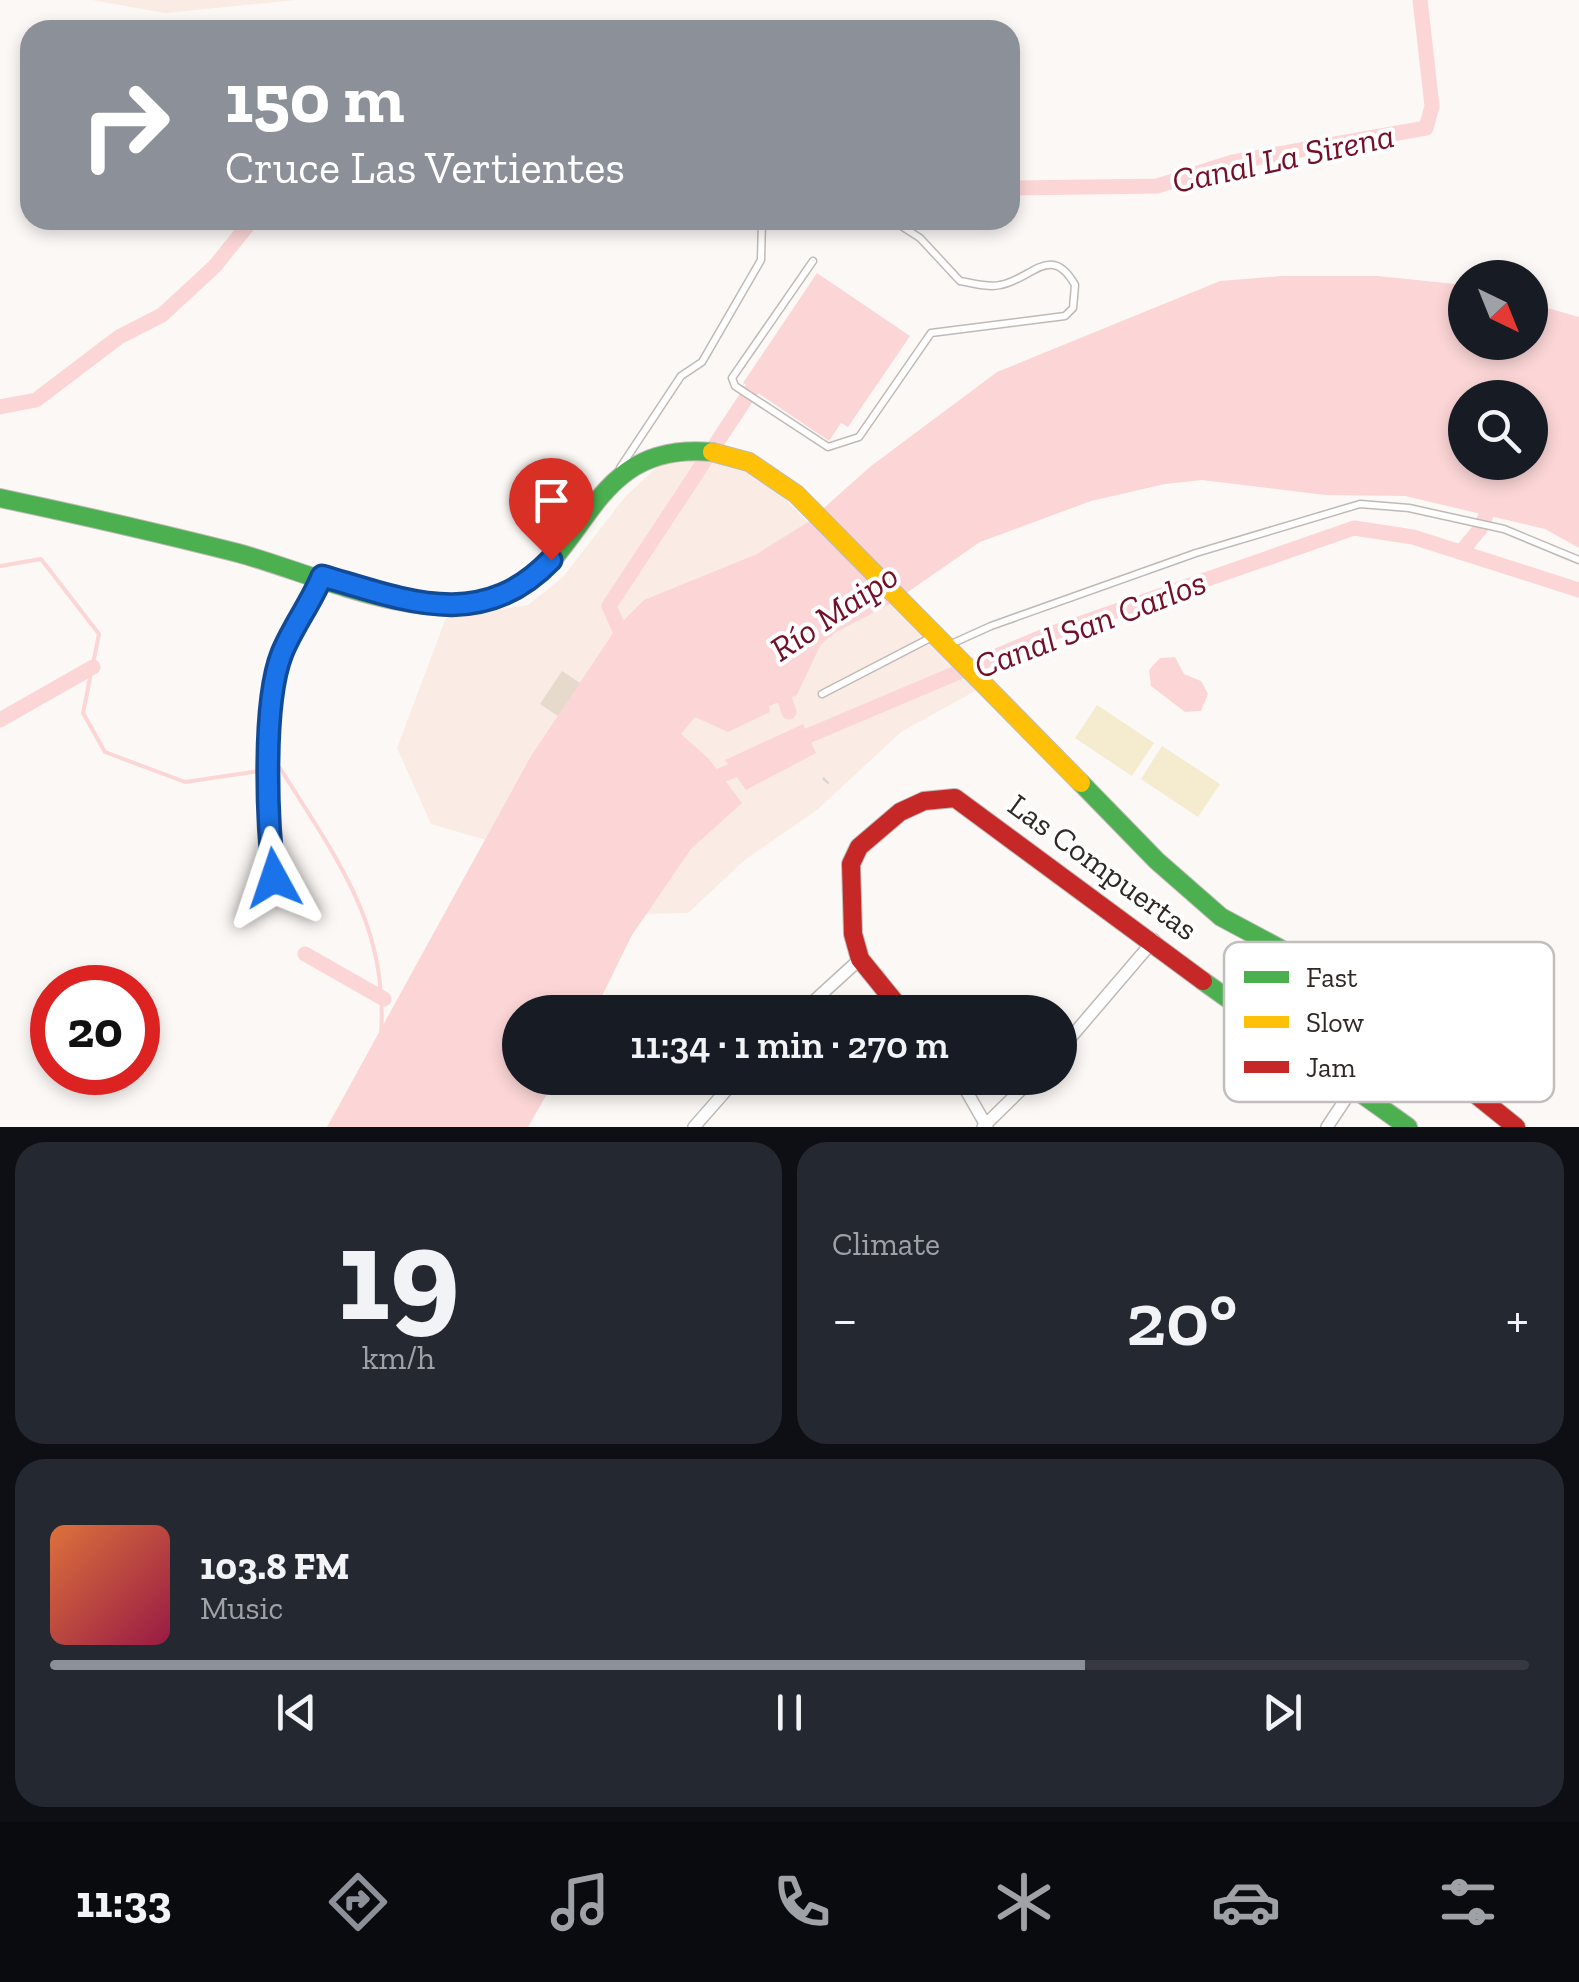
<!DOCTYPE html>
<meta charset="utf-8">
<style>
:root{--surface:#171b24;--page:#242831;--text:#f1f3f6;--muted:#9ea1a6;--line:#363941;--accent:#8c9099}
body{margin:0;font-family:"Zilla Slab",serif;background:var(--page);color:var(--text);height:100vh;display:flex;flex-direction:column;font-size:38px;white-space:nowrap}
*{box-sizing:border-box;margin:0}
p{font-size:32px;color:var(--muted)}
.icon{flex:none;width:55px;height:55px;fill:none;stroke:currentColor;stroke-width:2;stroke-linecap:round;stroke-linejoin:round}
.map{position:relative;height:1127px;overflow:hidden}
.details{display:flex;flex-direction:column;gap:15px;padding:15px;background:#0d0f14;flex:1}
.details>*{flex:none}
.top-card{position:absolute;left:20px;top:20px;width:1000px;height:210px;border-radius:30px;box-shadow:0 5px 15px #0003;background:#8c9099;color:#fff;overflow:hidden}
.needle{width:65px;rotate:137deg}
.fabs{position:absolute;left:1448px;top:260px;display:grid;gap:20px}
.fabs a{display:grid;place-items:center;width:100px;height:100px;border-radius:50%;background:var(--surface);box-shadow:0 5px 15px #0003;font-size:50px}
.speed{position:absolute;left:30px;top:965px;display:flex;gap:20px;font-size:50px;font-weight:700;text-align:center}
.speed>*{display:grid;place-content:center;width:130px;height:130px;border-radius:50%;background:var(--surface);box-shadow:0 5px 15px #0003;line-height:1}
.speed .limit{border:15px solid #d22;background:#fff;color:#111}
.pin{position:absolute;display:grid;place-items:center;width:85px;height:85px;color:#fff;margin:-102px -42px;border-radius:50% 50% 50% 0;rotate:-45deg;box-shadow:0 0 10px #0007}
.pin .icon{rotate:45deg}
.me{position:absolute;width:110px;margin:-55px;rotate:355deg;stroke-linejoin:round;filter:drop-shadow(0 0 8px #0008)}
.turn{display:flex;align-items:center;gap:35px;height:210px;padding:0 40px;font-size:45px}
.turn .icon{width:130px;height:130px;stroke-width:2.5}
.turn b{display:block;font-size:70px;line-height:85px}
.big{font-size:75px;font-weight:600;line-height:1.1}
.details .widget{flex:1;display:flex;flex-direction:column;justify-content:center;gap:15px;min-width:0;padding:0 35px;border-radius:30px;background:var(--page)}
.details .dial{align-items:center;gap:0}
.dial b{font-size:130px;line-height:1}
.song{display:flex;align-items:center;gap:30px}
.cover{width:120px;height:120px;border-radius:15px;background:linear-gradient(135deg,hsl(20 70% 55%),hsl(340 70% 35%))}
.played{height:10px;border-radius:5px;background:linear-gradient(90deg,var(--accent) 70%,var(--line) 70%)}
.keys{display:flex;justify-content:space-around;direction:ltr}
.heat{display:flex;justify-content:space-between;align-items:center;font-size:55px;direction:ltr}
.details .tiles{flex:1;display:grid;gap:15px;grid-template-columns:1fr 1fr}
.widget:last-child{grid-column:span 2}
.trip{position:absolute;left:502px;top:995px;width:575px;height:100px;border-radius:50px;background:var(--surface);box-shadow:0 5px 15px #0003;font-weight:600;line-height:100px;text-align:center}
.tab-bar{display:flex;height:160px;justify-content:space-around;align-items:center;background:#090b0e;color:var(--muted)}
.tab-bar .icon{width:70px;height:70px}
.tab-bar .active{color:var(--accent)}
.tab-bar b{font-size:45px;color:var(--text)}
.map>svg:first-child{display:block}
.built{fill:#faece4}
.green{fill:#f5ebce}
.water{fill:#fcd6d7;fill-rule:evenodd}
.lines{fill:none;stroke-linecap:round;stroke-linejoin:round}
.stream{stroke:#fcd6d7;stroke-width:4}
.canal{stroke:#fcd6d7;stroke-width:15}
.building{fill:#e5dacc}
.lane-casing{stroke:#bfbab6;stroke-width:9}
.street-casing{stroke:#bfbab6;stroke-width:14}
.fast-casing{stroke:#bfbab6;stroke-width:20}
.slow-casing{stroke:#bfbab6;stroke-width:20}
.jam-casing{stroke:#bfbab6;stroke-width:20}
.path{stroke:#d9d7d7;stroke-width:2.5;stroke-dasharray:8 8;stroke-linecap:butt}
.lane{stroke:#fffefe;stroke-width:6}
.street{stroke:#fffefe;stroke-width:11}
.fast{stroke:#4caf50;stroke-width:18}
.slow{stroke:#ffc107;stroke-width:18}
.jam{stroke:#c62828;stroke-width:18}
.route-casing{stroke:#114b97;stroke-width:25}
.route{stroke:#1a73e8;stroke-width:18}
.labels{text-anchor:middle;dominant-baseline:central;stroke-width:8;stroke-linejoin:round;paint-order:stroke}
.street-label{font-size:32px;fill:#2f2824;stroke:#fff}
.water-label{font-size:35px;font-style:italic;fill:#731028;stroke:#fff}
.key{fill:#fff;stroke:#c1bebd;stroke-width:2.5}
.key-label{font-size:28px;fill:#2f2824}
</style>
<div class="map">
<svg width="1579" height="1127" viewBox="0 0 1579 1127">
<rect width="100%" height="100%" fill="#fcf8f5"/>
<path class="built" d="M92 0H296L165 13Z
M696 458 760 474 977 690 901 732 817 810 746 859 688 913 645 914 486 840 431 824 397 748 446 618 528 605 563 577 625 497 659 465Z"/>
<path class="green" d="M1097 705 1154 743 1132 776 1075 738Z
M1162 746 1220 784 1198 817 1141 779Z"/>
<path class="water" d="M817 273 910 336 848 427 841 423 829 441 743 383Z
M1282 276H1378L1465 285V342H1530V303L1579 317V548L1545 529 1405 496 1325 495 1202 480 1165 484 1091 501 980 542 892 603 836 632 821 644 797 695 769 706 770 712 728 732 695 717 681 734 709 759 742 803 691 849 632 935 594 1012H520V1078H556L528 1127H327L531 756 617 627 644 600 757 554 808 522 871 466 997 372 1220 281ZM1465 398H1530V462H1465Z
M1175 657 1184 674 1201 681 1208 694 1201 711 1185 712 1151 686 1149 670 1160 658Z
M803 724 816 753 746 790 725 760Z"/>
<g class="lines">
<path class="stream" d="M0 566 41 559 99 634 83 713 105 752 185 782 280 768C335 857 389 924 381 1035"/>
<path class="canal" d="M1010 188 1157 186 1233 162 1426 128 1432 106 1420 0
M0 407 36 400 119 337 162 315 215 266 252 220
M1461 552 1480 529 1492 501
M625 642 609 606 752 389
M779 683 789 712
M0 720 93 667
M791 743 1044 636 1354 528 1413 537 1579 590
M704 782 752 763
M305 954 384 999"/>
</g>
<path class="building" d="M562 671 580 683 558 716 540 704Z"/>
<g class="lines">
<defs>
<path id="lane" d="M813 261 732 378 735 386 828 447 859 437 931 333 1065 316 1073 308 1075 285C1051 242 1031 280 1000 285 988 288 973 283 960 281L920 238 892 220
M620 468 681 376 702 362 761 260 762 220
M949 645 991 626 1196 553 1360 504 1409 508 1504 529 1579 560
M822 694 932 637
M284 900C261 853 264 706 281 656 290 630 309 606 320 580"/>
<path id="street" d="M802 1012 860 959
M1060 1050 1154 940
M959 1078 987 1127
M694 1127 737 1078
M983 1127 1033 1078
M1327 1127 1351 1091"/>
<path id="fast" d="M0 498C80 515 159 533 238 553 312 573 421 626 497 599 591 566 582 440 712 452
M1081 783 1157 861 1221 917 1322 971 1398 1032
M1203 981 1408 1127"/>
<path id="slow" d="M712 452 749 462 796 494 1081 783"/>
<path id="jam" d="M903 1012 860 959 853 934 851 864 859 847 900 812 924 801 955 798 1203 981
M1398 1032 1516 1127"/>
</defs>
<use href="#lane" class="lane-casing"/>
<use href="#street" class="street-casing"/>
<use href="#fast" class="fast-casing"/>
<use href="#slow" class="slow-casing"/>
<use href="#jam" class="jam-casing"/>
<path class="path" d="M823 778 831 786"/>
<use href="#lane" class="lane"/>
<use href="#street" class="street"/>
<use href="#fast" class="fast"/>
<use href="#slow" class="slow"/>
<use href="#jam" class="jam"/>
</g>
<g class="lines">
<defs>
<path id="route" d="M274 878C267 823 262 703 282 653 293 626 311 603 322 576 405 600 481 633 551 560"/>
</defs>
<use href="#route" class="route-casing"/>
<use href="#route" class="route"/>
</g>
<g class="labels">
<g class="street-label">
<text transform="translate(1103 867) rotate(36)">Las Compuertas</text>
</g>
<g class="water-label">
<text transform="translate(1283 158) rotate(-12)">Canal La Sirena</text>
<text transform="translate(834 612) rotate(-34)">Río Maipo</text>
<text transform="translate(1090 624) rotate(-21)">Canal San Carlos</text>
</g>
</g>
<rect x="1224" y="942" width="330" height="160" rx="15" class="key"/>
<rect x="1244" y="971" width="45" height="12" fill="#4caf50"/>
<rect x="1244" y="1016" width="45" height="12" fill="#ffc107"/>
<rect x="1244" y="1061" width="45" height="12" fill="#c62828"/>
<g class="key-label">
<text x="1306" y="987">Fast</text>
<text x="1306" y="1032">Slow</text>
<text x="1306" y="1077">Jam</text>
</g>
</svg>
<div class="fabs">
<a><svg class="needle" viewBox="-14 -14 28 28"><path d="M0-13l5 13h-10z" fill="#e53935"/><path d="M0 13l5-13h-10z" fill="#9ea1a6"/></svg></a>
<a><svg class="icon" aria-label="search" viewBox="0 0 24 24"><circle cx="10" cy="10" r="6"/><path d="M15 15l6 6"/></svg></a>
</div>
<div class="speed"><div class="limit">20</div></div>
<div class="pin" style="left:551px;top:560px;background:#d93025"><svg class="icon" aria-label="arrive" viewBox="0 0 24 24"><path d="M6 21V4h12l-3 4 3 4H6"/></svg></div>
<svg class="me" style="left:274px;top:878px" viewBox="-20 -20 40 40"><path d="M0-17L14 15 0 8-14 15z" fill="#1a73e8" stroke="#fff" stroke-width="4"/></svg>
<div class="trip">11:34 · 1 min · 270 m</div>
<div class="top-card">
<div class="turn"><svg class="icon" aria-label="right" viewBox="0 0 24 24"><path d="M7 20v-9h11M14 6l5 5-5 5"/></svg><div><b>150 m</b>Cruce Las Vertientes</div></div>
</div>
</div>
<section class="details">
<div class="tiles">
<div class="widget dial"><b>19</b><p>km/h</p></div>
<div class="widget"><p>Climate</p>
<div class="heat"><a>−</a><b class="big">20°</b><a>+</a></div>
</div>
<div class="widget">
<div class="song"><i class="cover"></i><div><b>103.8 FM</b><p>Music</p></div></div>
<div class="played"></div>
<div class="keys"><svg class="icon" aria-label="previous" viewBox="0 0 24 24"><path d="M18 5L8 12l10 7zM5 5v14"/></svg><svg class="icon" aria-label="pause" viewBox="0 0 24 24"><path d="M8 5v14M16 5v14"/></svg><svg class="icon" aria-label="next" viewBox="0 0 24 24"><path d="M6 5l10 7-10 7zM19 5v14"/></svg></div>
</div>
</div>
</section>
<nav class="tab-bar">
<b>11:33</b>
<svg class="icon active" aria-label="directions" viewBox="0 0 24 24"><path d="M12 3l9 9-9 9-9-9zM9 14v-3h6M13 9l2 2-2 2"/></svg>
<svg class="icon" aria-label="music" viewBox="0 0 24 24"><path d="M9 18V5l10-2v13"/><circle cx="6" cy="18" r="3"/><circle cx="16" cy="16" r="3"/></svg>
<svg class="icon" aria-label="phone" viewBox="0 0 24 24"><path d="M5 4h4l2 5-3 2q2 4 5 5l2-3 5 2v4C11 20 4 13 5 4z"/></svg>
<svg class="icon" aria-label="climate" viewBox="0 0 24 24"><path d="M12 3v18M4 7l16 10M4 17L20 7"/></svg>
<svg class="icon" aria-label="car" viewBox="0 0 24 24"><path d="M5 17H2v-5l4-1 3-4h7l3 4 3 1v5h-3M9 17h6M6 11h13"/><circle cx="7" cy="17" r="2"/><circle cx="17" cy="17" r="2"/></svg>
<svg class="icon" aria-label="filters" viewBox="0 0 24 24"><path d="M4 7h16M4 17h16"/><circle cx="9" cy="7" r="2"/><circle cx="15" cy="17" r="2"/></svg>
</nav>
